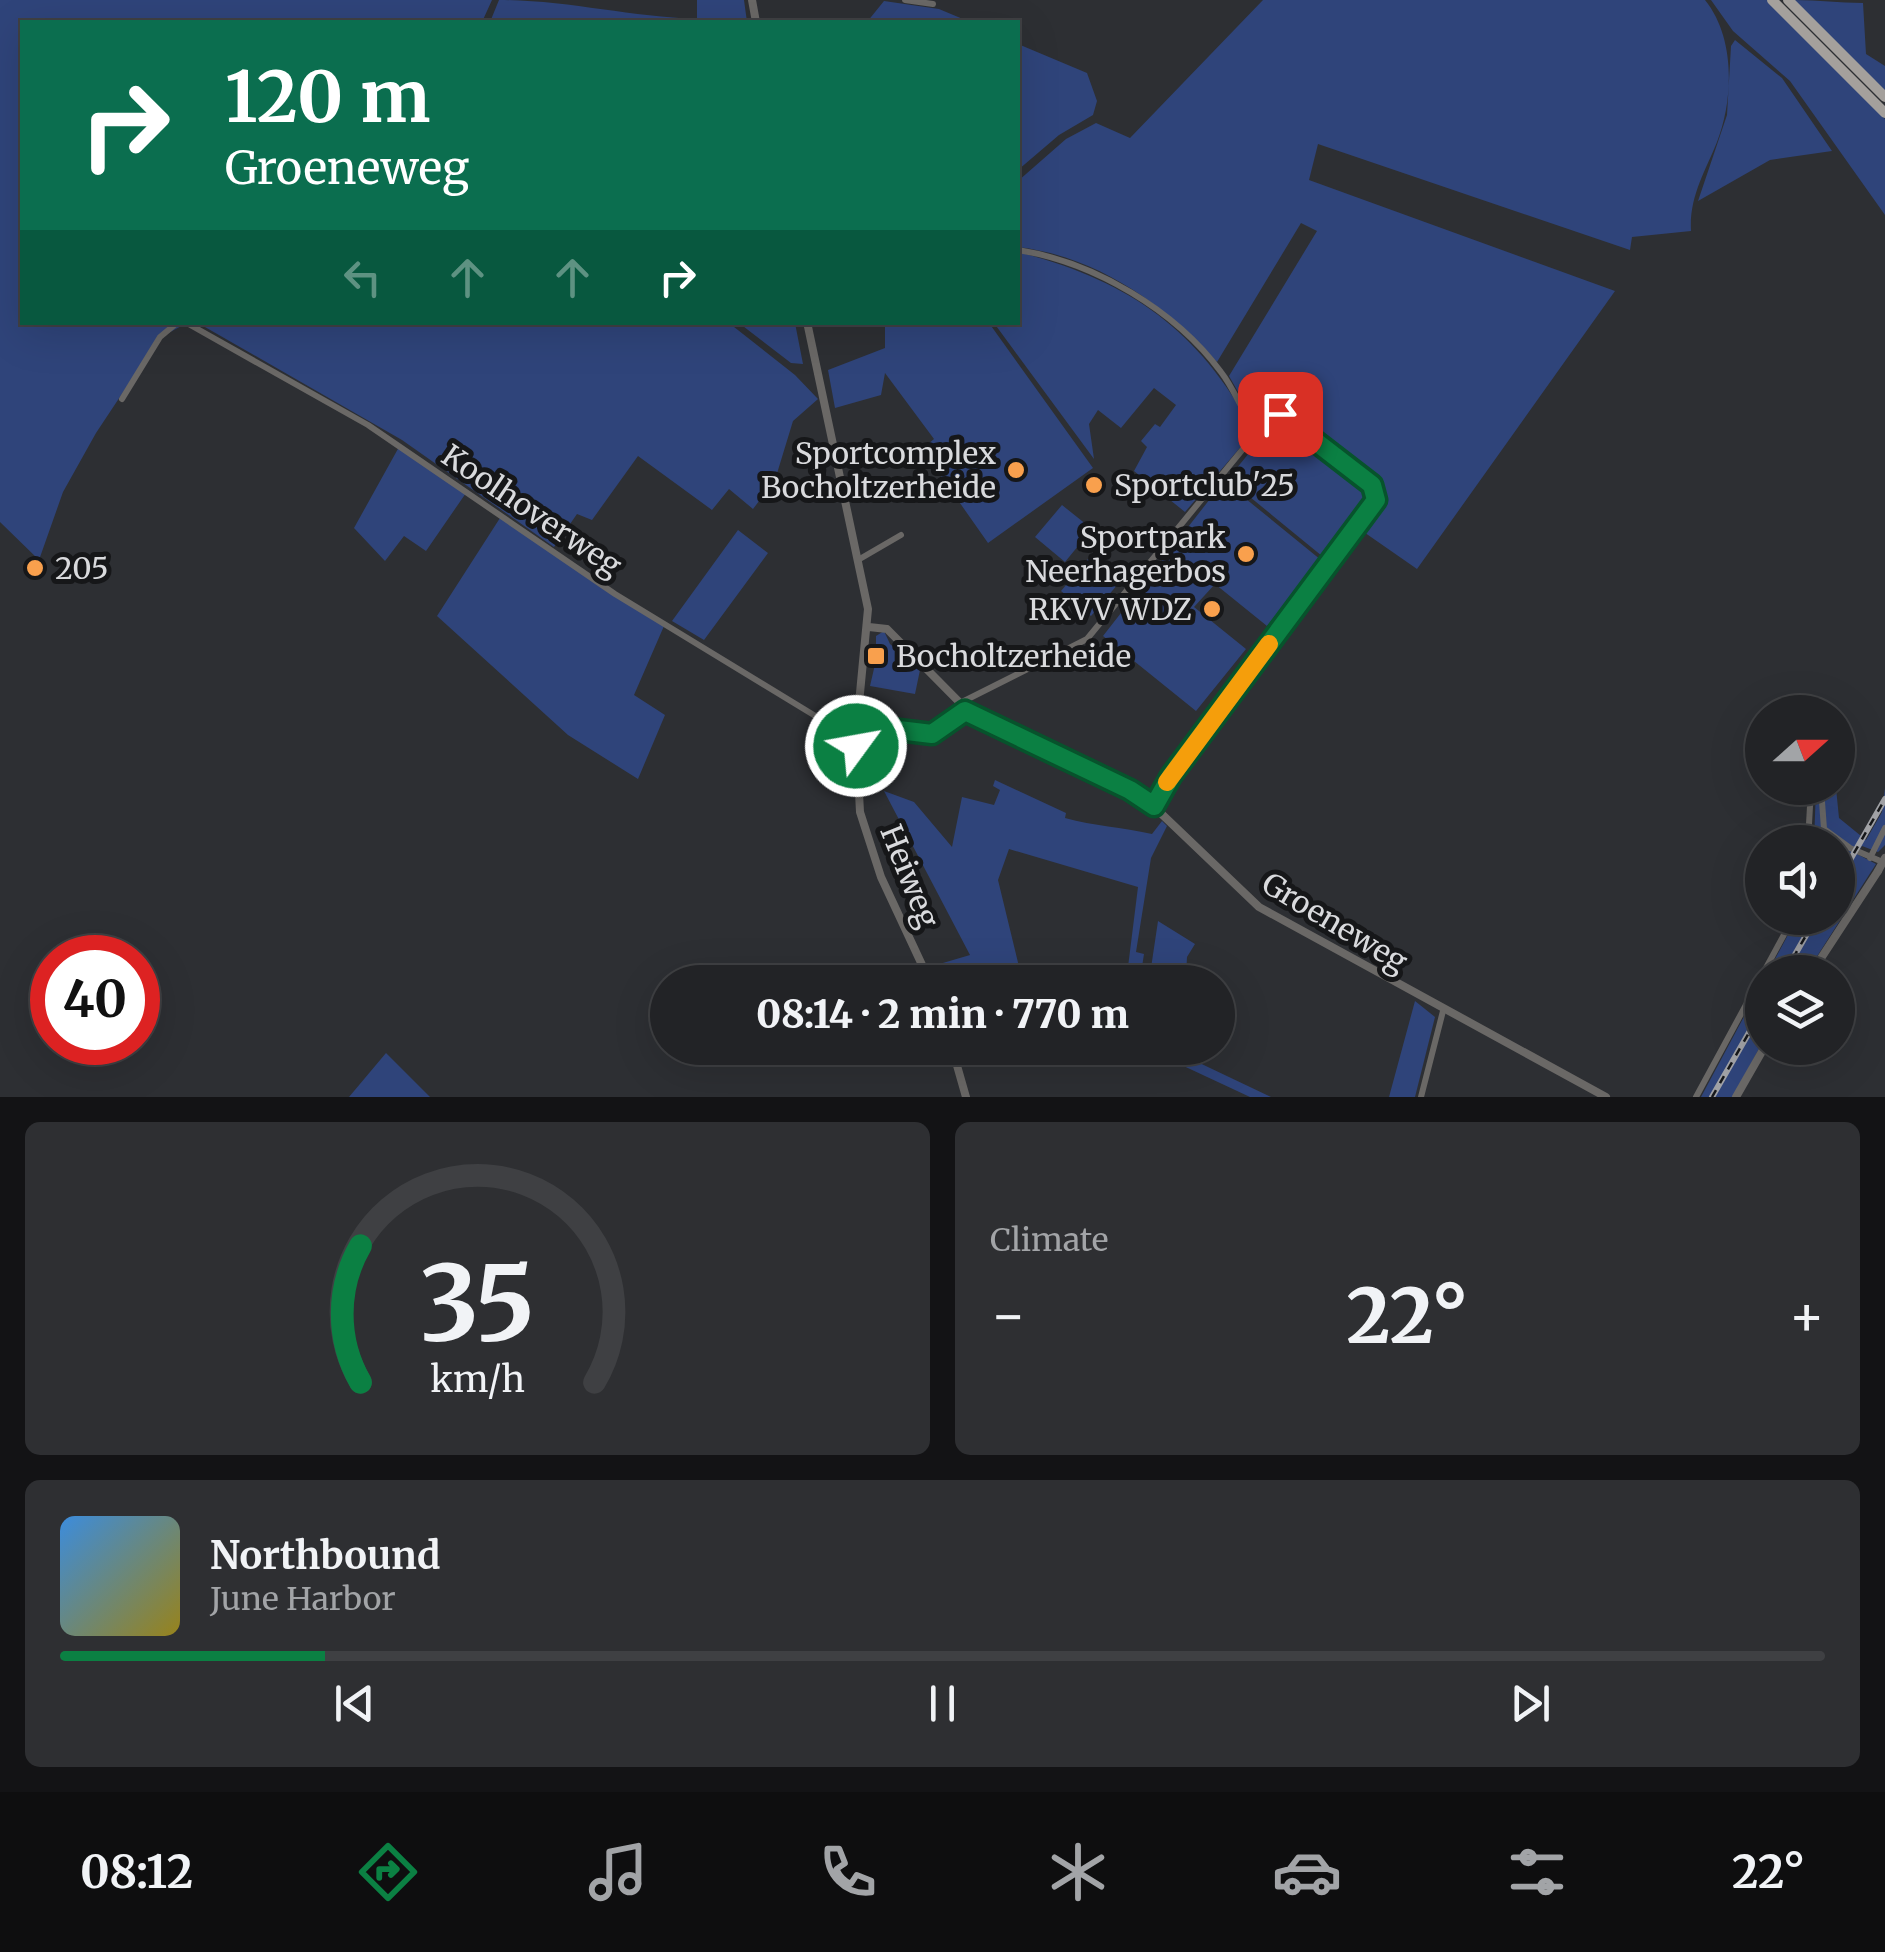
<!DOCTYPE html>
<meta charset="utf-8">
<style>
:root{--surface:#222326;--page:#2e2f32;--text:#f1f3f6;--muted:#a2a4a7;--line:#3f4043;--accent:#0b8043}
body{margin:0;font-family:Merriweather,serif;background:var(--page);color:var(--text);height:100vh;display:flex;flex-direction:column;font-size:38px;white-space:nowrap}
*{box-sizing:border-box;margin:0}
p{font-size:32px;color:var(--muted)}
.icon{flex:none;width:55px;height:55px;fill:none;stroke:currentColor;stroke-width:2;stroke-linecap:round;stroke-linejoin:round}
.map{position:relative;height:1097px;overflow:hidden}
.side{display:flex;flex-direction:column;gap:25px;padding:25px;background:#131315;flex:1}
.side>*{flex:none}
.banner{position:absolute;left:20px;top:20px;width:1000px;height:305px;border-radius:0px;box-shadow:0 10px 40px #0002,0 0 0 2px var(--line);background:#0b6e4f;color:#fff;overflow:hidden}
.needle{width:65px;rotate:69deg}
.fabs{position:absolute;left:1745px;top:695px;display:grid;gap:20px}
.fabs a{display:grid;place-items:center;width:110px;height:110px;border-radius:50%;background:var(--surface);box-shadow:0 10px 40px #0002,0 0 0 2px var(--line);font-size:50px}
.speed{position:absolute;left:30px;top:935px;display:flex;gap:20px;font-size:50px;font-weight:700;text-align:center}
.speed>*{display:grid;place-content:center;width:130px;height:130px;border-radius:50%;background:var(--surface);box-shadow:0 10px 40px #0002,0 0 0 2px var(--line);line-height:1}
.speed .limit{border:15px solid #d22;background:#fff;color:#111}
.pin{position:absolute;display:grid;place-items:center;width:85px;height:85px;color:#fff;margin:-42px;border-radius:20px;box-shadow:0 5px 15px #0006}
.me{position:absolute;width:110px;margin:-55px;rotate:58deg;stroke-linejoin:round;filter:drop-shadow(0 0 8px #0008)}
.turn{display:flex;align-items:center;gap:35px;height:210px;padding:0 40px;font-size:45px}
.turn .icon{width:130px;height:130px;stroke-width:2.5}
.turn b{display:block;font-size:70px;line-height:85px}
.lanes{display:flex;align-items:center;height:95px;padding:0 40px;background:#0003;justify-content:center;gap:50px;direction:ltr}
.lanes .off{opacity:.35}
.big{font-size:75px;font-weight:800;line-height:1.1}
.side .tile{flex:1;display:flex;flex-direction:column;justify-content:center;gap:15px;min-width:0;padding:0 35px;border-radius:15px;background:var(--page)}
.side .dial{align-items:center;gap:0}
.dial svg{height:260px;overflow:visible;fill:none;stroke:var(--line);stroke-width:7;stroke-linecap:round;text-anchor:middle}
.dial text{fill:var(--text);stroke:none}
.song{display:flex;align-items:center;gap:30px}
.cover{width:120px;height:120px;border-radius:15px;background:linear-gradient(135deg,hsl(210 70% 55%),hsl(50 70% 35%))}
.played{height:10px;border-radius:5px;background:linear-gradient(90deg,var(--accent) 15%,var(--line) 15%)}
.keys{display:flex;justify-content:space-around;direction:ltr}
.heat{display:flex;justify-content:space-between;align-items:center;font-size:55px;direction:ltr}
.side .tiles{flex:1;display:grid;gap:25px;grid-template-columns:1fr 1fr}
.tile:last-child{grid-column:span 2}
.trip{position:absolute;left:650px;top:965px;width:585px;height:100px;border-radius:50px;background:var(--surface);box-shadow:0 10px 40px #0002,0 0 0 2px var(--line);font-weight:800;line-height:100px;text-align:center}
.menu{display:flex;height:160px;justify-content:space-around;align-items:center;background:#0e0e0f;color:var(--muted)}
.menu .icon{width:70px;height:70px}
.menu .active{color:var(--accent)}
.menu b{font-size:45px;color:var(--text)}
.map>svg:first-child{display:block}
.green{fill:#2f447a}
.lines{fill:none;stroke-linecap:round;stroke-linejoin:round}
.minor{stroke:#6a6866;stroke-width:6}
.tertiary{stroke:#6a6866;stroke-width:8}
.primary{stroke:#a4a09c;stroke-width:10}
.rail-casing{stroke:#a0a1a5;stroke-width:6}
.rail{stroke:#161719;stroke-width:2.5;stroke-dasharray:8;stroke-linecap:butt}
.tertiary-bridge{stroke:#6a6866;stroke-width:8}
.route-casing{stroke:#07532c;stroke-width:25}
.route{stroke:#0b8043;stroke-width:18}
.slow{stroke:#f59e0b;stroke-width:18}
.poi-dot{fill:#f9a04d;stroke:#161719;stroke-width:4}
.labels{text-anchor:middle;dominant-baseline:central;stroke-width:10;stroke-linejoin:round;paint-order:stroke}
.poi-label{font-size:30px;fill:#d9dadd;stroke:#161719;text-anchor:end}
.street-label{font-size:30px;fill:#d9dadd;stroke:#161719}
</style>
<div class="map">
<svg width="1885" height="1097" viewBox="0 0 1885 1097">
<rect width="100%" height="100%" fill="#2d2f33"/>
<path class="green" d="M0 0H492L482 22H22V322L187 323 159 338 96 433 63 492 39 560 0 522Z
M499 0C566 0 630 17 697 19V0H744L747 22H490Z
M1263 0H1705C1735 37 1734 98 1717 142 1705 172 1689 197 1691 231L1632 237 1630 250 1318 144 1309 180 1615 291 1417 569 1358 528 1381 495 1379 487 1284 411H1271L1257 425 1229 376 1317 231 1301 223 1217 362C1163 304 1099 257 1018 247V181L1066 139 1096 123 1130 138Z
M1711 0H1768L1885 119V215L1790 81 1733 31Z
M1794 0C1820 0 1838 3 1863 3L1866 54 1885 66V91Z
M884 1 939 9 970 22H867Z
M1735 40 1782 78 1832 151 1770 160 1698 201 1727 115 1731 46Z
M1018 44 1087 73 1097 101 1093 115 1059 135 1018 170Z
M1018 252C1127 280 1198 328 1252 429L1250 436 1185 512 1134 471 1147 447 1141 441 1155 424 1160 427 1176 405 1154 388 1121 428 1098 410 1089 424 1094 459 994 323 1018 322Z
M198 323H729L795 375 818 399 793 421 775 480 753 509 729 489 712 510 638 456 592 520 577 514 554 547 402 440Z
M739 323H795L803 364 791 363Z
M885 323H989L1093 468 988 543 922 449 934 439 885 373 881 395 835 408 828 370 885 348Z
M1278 417 1372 494 1322 556 1228 479Z
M399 447 466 493 426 551 404 536 385 561 354 528Z
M1224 481 1321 560 1267 626 1215 584 1194 607 1246 649 1196 711 1103 636Z
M1062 505 1092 529 1065 562 1035 537Z
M500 518 664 626 634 695 665 715 638 779 568 735 437 616Z
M738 530 768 553 704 640 672 621Z
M1088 559 1118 584 1091 616 1061 591Z
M884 631 890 644 920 670 915 694 870 686 876 660V636Z
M995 780 1066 813 1065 818C1094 826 1122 827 1152 834L1162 821 1167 826 1151 858 1136 952 1144 954 1142 967 1151 968 1158 921 1195 944 1187 957 1186 976 1196 982H1171L1128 967 1138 887 1009 849 998 880 1022 979 1030 982C990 983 982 962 939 975L936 965 970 955 884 791 914 802 952 847 962 797 994 805 1000 790 993 786Z
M1816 788H1836L1839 818 1866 840 1882 812 1885 788V845L1878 852 1862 846 1857 854 1876 864 1807 972H1768L1797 918H1838V842H1814Z
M1762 983V1043L1733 1097H1701Z
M1415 1001 1435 1017 1415 1097H1389Z
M1145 1048H1168L1271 1097H1250Z
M386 1053 430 1097H349Z"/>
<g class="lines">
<path class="minor" d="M905 0 933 4
M1018 250C1094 262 1175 310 1221 372 1235 390 1243 414 1257 432
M185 322 368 425 615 594 817 717C843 728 901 730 932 733L965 711
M122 399 160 337 178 322
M858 560 901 535
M960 703 1087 639 1261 427 1274 415H1284L1372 485 1375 499 1171 776 1154 806
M1821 788 1824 829 1850 848 1885 863
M1808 842 1811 788
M1870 858 1885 828
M1421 1097 1443 1011
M1696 1097 1793 918"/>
<path class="tertiary" d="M752 0 756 22
M807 322 868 609 856 735 860 812 881 877 930 982
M869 627 887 629 975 718 1147 800 1259 907 1606 1097
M1812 972 1878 871
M952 1048 966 1097
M1736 1097 1764 1048"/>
<path class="primary" d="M1772 0 1885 113
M1788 0 1885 97"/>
<defs>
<path id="rail" d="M1838 881 1885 799
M1785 972 1816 918
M1712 1097 1762 1010"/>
</defs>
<use href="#rail" class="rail-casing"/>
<use href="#rail" class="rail"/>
<path class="tertiary-bridge" d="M1878 871 1885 858"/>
</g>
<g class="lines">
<defs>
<path id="route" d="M856 746 857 725 932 734 965 711 1130 790 1154 806 1171 776 1376 500 1372 485 1280 414"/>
</defs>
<use href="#route" class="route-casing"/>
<use href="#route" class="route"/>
<path class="slow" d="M1167 782 1269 644"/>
</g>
<g class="poi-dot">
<circle cx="1016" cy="470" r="10"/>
<circle cx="1094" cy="485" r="10"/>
<circle cx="1246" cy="554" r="10"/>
<circle cx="35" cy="568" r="10"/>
<circle cx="1212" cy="609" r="10"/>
<rect x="866" y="646" width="20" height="20" rx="5"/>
</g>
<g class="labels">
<g class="poi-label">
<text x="996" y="453">Sportcomplex<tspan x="996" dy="34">Bocholtzerheide</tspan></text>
<text x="1114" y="485" text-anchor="start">Sportclub'25</text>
<text x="1226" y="537">Sportpark<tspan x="1226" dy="34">Neerhagerbos</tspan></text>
<text x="55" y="568" text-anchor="start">205</text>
<text x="1192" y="609">RKVV WDZ</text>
<text x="896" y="656" text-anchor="start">Bocholtzerheide</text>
</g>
<g class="street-label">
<text transform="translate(532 510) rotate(34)">Koolhoverweg</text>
<text transform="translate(910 876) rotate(68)">Heiweg</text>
<text transform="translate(1335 922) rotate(31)">Groeneweg</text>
</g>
</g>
</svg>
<div class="fabs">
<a><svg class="needle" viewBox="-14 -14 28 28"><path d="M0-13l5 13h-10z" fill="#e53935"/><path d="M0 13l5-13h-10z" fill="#a2a4a7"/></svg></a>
<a><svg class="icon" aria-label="sound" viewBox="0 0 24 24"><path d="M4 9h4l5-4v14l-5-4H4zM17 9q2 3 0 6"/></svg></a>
<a><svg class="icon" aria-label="layers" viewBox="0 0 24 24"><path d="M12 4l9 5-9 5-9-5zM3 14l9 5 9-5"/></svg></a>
</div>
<div class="speed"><div class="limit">40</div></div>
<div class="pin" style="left:1280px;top:414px;background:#d93025"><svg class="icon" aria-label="arrive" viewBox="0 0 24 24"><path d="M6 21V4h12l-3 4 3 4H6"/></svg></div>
<svg class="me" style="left:856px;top:746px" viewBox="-20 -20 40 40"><circle r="17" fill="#0b8043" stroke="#fff" stroke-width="3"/><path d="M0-11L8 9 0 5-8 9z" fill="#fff"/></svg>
<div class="trip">08:14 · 2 min · 770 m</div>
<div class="banner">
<div class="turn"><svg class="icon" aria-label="right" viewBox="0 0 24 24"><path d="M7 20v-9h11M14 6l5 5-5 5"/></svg><div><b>120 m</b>Groeneweg</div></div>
<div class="lanes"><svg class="icon off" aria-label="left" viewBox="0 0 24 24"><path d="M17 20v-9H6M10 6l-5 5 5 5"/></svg><svg class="icon off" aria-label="ahead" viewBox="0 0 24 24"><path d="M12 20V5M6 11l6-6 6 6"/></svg><svg class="icon off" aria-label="ahead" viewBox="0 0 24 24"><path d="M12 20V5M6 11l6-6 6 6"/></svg><svg class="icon" aria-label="right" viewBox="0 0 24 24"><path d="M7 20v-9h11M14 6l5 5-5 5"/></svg></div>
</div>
</div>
<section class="side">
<div class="tiles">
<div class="tile dial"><svg viewBox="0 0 100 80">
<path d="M14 69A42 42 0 1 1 86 69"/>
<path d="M14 69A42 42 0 0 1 14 27" stroke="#0b8043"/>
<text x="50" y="56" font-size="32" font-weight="700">35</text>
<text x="50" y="72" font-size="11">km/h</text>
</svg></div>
<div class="tile"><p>Climate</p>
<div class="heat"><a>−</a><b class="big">22°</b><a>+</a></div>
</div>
<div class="tile">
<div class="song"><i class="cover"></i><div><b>Northbound</b><p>June Harbor</p></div></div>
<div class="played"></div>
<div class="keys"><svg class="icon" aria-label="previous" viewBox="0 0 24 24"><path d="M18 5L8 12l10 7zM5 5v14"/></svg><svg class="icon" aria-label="pause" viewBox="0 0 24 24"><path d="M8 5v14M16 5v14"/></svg><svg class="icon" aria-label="next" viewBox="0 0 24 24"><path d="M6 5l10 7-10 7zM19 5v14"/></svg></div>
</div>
</div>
</section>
<nav class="menu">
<b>08:12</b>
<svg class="icon active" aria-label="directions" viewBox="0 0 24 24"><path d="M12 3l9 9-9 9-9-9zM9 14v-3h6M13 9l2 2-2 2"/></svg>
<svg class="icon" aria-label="music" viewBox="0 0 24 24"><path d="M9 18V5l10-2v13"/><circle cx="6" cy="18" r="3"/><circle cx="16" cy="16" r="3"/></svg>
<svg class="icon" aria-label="phone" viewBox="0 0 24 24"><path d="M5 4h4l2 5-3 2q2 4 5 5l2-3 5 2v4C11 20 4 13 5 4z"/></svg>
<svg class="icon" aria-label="climate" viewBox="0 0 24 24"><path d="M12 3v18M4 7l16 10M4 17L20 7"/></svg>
<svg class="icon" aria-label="car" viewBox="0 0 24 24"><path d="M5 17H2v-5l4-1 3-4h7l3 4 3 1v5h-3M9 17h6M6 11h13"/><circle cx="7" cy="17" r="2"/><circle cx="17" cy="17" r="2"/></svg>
<svg class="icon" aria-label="filters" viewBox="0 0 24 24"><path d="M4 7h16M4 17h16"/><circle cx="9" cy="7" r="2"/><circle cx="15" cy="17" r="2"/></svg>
<b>22°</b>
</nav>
